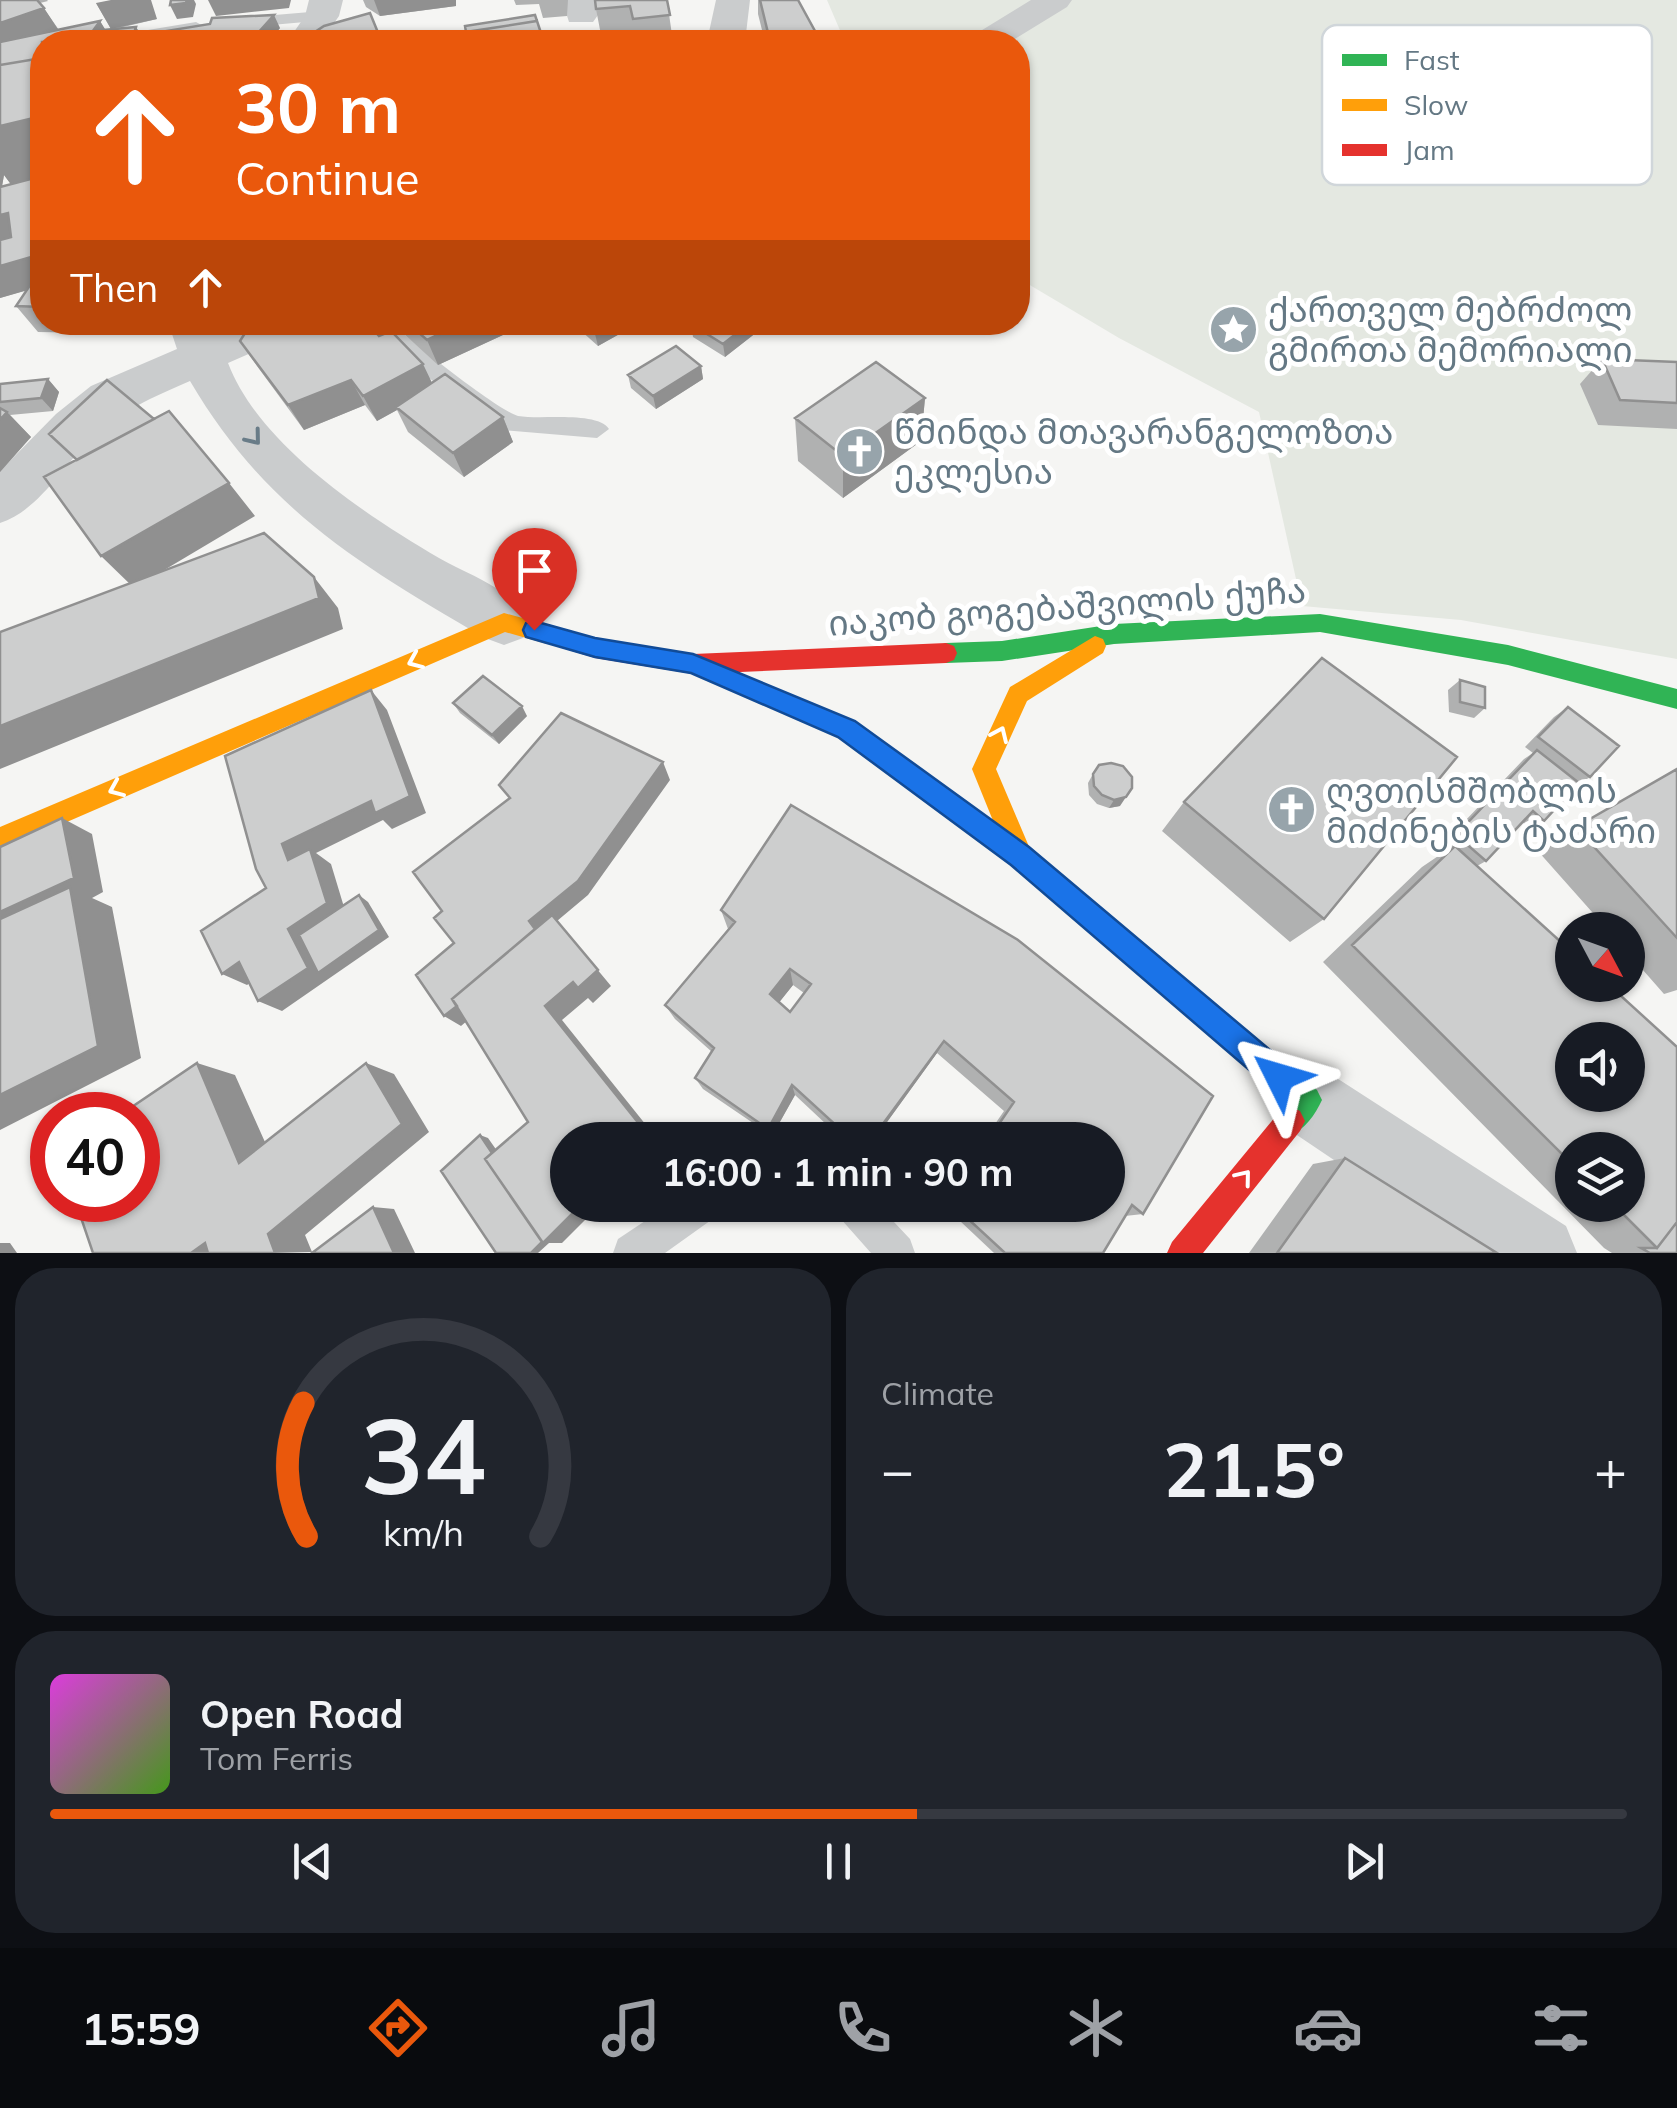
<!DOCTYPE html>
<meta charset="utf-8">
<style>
:root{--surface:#171b24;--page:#20242c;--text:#f1f3f6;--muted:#9ea1a6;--line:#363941;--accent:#ea580c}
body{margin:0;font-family:Mulish,"Noto Sans Georgian",sans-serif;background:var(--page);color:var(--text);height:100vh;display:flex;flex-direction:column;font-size:38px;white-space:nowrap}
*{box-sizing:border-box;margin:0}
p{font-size:32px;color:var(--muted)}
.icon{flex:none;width:55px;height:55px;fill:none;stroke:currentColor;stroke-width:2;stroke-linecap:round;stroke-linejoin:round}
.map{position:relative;height:1253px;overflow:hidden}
.drawer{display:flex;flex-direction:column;gap:15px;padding:15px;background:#0d0f14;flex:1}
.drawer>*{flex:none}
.top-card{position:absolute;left:30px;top:30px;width:1000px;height:305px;border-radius:40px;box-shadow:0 2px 8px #0004;background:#ea580c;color:#fff;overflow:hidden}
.needle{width:65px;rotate:131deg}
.controls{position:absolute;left:1555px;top:912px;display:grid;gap:20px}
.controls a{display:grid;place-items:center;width:90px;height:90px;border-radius:50%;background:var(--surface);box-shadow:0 2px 8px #0004;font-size:50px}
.speed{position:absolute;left:30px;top:1092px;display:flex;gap:20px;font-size:50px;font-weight:700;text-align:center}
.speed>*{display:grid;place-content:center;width:130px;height:130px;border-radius:50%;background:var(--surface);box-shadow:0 2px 8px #0004;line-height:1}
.speed .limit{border:15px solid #d22;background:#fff;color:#111}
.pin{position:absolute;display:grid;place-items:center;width:85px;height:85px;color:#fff;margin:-102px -42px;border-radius:50% 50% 50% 0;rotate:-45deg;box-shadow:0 0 10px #0007}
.pin .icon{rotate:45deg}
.me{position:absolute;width:110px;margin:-55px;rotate:310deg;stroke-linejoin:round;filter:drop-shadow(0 0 8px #0008)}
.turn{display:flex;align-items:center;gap:35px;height:210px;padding:0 40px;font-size:45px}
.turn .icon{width:130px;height:130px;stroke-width:2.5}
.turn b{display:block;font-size:70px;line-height:85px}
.then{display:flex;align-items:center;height:95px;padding:0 40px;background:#0003;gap:20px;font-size:38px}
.big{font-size:75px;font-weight:700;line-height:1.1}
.drawer .tile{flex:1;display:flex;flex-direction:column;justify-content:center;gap:15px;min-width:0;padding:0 35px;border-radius:40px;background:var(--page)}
.drawer .dial{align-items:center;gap:0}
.dial svg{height:260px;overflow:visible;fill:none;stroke:var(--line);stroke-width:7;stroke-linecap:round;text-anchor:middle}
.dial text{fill:var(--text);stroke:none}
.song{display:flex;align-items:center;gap:30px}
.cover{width:120px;height:120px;border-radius:15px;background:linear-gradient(135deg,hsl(300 70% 55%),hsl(100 70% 35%))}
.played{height:10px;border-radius:5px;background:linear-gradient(90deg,var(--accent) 55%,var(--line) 55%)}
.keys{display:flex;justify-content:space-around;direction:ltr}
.heat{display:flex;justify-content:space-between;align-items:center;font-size:55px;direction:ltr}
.drawer .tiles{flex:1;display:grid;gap:15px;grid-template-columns:1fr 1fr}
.tile:last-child{grid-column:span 2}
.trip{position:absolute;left:550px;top:1122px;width:575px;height:100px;border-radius:50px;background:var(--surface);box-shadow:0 2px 8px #0004;font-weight:700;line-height:100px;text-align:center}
.dock{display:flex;height:160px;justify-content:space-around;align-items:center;background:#090b0e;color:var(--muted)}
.dock .icon{width:70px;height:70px}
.dock .on{color:var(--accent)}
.dock b{font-size:45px;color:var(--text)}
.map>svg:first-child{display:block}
.green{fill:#e4e8e1}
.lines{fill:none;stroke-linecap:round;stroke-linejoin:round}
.lane{fill:#cacccd;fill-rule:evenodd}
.street{fill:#cacccd;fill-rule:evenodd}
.fast{fill:#30b455;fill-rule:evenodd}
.slow{fill:#ff9f0a;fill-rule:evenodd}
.jam{fill:#e5322d;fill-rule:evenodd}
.wall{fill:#b0b1b1;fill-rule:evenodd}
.shaded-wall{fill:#909090}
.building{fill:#cdcece;stroke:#909090;stroke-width:2.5;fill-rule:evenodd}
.oneway{stroke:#697c88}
.oneway2{stroke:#fff}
.route{fill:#1a73e8;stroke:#114b97;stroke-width:2.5}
.labels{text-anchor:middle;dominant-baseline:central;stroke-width:10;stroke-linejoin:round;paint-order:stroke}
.poi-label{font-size:35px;fill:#647884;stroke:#fff;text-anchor:start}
.street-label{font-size:35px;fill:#647884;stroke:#fff}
.key{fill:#fff;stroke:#d0d6da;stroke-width:2.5}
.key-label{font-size:28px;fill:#647884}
</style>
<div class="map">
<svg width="1677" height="1253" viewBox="0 0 1677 1253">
<rect width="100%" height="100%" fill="#f5f5f3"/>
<path class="green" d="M827 0H1677V659L1461 620 1302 606 1259 412 1119 338 1018 278V42H845Z"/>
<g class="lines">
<path class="lane" d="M322 11 328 12V20L238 28 229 23 238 18Z
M196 22 205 27 202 31 134 42H97L106 37Z
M367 322H391C407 339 499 411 518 416 540 420 597 411 609 429L597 438 502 430 391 351Z
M669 1205H720L714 1218 665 1253H613L618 1239Z
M834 1205H878L910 1239 915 1253H871L840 1218Z"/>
<path class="street" d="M309 0H343L339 16 321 42H287L305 16Z
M562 0H596L598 15 593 22H569Z
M716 0H750L745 42H711L709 32Z
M1031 0H1072L1067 7 1010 42H969L974 35Z
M168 322H212L216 332 238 322H302L296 333 228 363C259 445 367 516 439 558 469 575 516 591 531 622L523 638 504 645 485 638C360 565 265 509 190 381 153 397 120 411 90 440 62 467 38 511 0 523V471L56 414 91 386 177 349Z
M1307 1064 1332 1075 1566 1226 1577 1253H1472L1282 1125 1271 1100 1282 1075Z"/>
<path class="fast" d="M1320 614 1508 645 1677 689V709L1508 665 1320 632 1114 644 1002 661 946 663 938 660 935 653 938 646 946 643 1002 641 1114 624Z
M705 659 854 721 1029 847 1317 1090 1322 1100C1315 1115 1305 1129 1290 1136L1280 1131 1275 1121 1287 1102 1011 865 838 737 697 676 693 669 697 662Z"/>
<path class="slow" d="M504 613 555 627 558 634 555 641 547 644 505 632 0 851V827Z
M1095 636 1103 639 1106 646 1103 653 1027 701 996 769 1033 856 1029 865 1020 868 1011 865 972 769 1010 687Z"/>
<path class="jam" d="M547 624 595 638 693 654 946 643 954 646 957 653 954 660 946 663 693 674 595 658 539 641 536 634 539 627Z
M1290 1106 1300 1111 1305 1121 1300 1131 1203 1253H1167L1172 1242 1280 1111Z"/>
</g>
<path class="wall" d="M0 0H47L48 1 40 3 59 30 100 21 105 30 111 29 96 3 157 19 115 29 136 27 145 42H42V322H103L97 333 38 332 16 306 27 290 0 298ZM4 175 11 184 2 186Z
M363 0H456V6L380 16 366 7Z
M514 0H568L567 16 543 18 539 4 516 5Z
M667 0 673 42H601L635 34V32L601 35 596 9Z
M758 0H798L821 42H760L759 34H763L758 14Z
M280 28 268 42H157V41Z
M391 322H514L516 329 438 365Z
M571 322H641L598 346Z
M693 322H756L757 332 725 357 693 337 691 324Z
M379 336 432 383 503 417 513 442 464 477 408 432 397 410 377 421 365 405 304 430 257 366 240 341Z
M1602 359 1677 362V429L1598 425 1580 384Z
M701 366 703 379 656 409 631 388 628 375Z
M48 379 59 392 53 411 10 415 31 437 0 472V384Z
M925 398 921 441 843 498 798 461 795 418Z
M1460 680 1485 708 1474 718 1449 712 1448 690Z
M453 703 527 716 499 744 460 713Z
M1568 707 1590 777 1576 786 1544 821 1531 829 1522 822 1486 861 1477 866 1677 1253H1612L1604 1248 1323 962 1422 867 1450 848 1444 843 1524 759 1533 753 1525 747 1554 717ZM1572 1150 1628 1205H1572Z
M1677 769V990L1664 994 1628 953V930H1608L1537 850Z
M1093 774 1120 806 1109 808 1097 804 1089 795 1088 783Z
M1184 802 1324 919 1290 942 1162 831Z
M791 805 1018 940 1213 1096 1143 1214 1125 1216 1103 1253H994L943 1205H1108V1140H984L1004 1111 937 1053 874 1140H843L795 1095 772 1136 703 1089 695 1078 712 1052 675 1019 665 1005 728 929 721 910ZM793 985 804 993 790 1012 779 1002Z
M1345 1158 1497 1253H1249L1313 1164Z"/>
<path class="shaded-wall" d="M111 0H151L157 19 111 29 96 3Z
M187 0H194L196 4 193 17 177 19 170 5Z
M208 0H291L289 8 216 16Z
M374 0H456V6L380 16Z
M44 8 61 34 0 55V23Z
M274 15 280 28 268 42H250Z
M100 21 113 42H85Z
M136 27 145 42H131Z
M42 107V184L15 190 4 175 0 198V126Z
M8 213 29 239 0 255V215Z
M38 255 42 286 0 298V266Z
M89 322H103L97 333Z
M465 322H514L516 329 438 365 427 340Z
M592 322H641L598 346Z
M751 322H756L757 332 725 357 723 344Z
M423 364 435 389 396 407 397 410 377 421 363 396Z
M701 366 703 379 656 409 653 396Z
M48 379 59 392 53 411 41 398Z
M351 380 365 405 304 430 288 405Z
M925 398 921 441 843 498V456Z
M7 412 31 437 0 472V420Z
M503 417 513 442 464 477 453 453Z
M229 483 255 516 134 588 101 556Z
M314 577 338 608 343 629 0 769V726Z
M371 690 387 710 426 813 392 829 383 820 316 853 331 864 347 917 359 895 368 902 389 937 282 1011 258 1001 288 929V860L282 844Z
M522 706 527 716 499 744 492 735Z
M663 762 670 780 588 895 557 921 611 986 593 1003 588 998 562 1020 658 1140H652L545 1006 552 948 461 1026 444 1016 529 921Z
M1132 788 1120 806 1109 808 1114 800Z
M62 818 92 834 103 892 92 898 112 907 141 1058 0 1130V1095L26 929 0 918V912Z
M239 962 263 973 247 985 222 974Z
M790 969 793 985 774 1009 770 994Z
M944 1041 937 1053 874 1140H871Z
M197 1063 235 1075 277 1169 239 1163Z
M366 1063 394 1074 429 1132 305 1235 312 1252 275 1253 268 1234Z
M792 1085 795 1095 772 1136 768 1129Z
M480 1135 488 1138 554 1232 581 1205H600L562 1243H549L538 1253H531Z
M626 1205H644L638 1209 625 1206Z
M373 1207 394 1209 415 1253H394Z
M0 1243H10L17 1253H0Z
M205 1243 233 1253H191Z"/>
<path class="building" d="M0 0H37L44 8 0 23Z
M171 0H187L186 3 170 5Z
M595 0H667L670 15 633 19 630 6 596 9Z
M760 0H798L821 42H764L759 34 768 33Z
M370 13 381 40 373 42H300L324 26Z
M274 15 250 42H203L205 38 157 41 160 32 210 24 212 18Z
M535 15 537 21 466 32 465 26Z
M100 21 85 42H42V58L0 65V42Z
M537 21 544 42H456L454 34Z
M136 27 131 42H100L104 30Z
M641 33 645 42H602L601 40Z
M42 58V116L0 126V65Z
M42 176V307L16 306 39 272 38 255 0 266V240L11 237 8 213 0 215V187Z
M252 322H367L379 336 391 331 423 364 363 396 351 380 288 405 240 341Z
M407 322H465L427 340Z
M693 322H751L723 344 691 324Z
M676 346 701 366 653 396 628 375Z
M1602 359 1677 362V403L1620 400Z
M876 362 925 398 843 456 795 418Z
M445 374 503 417 453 453 396 407Z
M48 379 41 398 0 402V384Z
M107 380 154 419 77 460 49 434Z
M0 408 7 412 0 420Z
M169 411 229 483 101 556 44 477Z
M264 533 314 577 319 598 0 726V632Z
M1322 658 1457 757 1324 919 1184 802Z
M483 676 522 706 492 735 453 703Z
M1460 680 1485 687V708L1460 702Z
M371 690 410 796 375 813 371 801 282 844 288 860 310 849 327 903 288 929 308 968 258 1001 239 962 222 974 201 931 266 888 256 869 225 756Z
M1568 707 1619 746 1590 777 1538 737Z
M561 713 663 762 578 881 529 921 535 929 452 999 457 1006 444 1016 416 975 454 943 434 918 442 911 413 872 510 798 499 785Z
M1537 750 1579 783 1544 821 1533 811 1486 861 1456 835Z
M1111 763 1123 766 1132 777V788L1126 797 1114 800 1102 795 1094 786 1093 774 1099 765Z
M1677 769V938L1576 827Z
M791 805 1018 940 1213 1096 1143 1214 1132 1205 1103 1253H1005L953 1205H1108V1140H988L1014 1102 944 1041 871 1140H852L792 1085 768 1129 695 1078 714 1048 665 1005 735 922 721 910ZM790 969 811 984 790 1012 770 994Z
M62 818 74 878 0 912V847Z
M1455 846 1572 952V985H1609L1677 1047V1222L1657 1248 1614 1205H1628V1150H1572V1164L1352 945ZM1572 1040H1628V1095H1572Z
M70 887 98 1046 0 1095V919Z
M359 895 379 930 318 973 299 935Z
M552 915 598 970 578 988 573 982 545 1006 652 1140H568V1205H581L543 1243 485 1159 528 1122 452 999Z
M197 1063 239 1163 366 1063 402 1124 268 1234 275 1253H208L205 1243 191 1253H93L75 1200H138V1115H120Z
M480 1135 492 1153 485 1159 542 1242 531 1253H496L441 1171Z
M1345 1158 1497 1253H1277Z
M373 1207 394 1253H312Z
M1677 1222V1253H1650L1641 1248H1657Z"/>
<defs><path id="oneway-chevron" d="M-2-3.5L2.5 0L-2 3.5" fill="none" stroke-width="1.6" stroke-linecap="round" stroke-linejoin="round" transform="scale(2.5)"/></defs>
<use class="oneway" href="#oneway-chevron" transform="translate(254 438) rotate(51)"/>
<g class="oneway2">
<use href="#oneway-chevron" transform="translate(415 661) rotate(157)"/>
<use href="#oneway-chevron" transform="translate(1000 734) rotate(-66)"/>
<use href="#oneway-chevron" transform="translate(116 789) rotate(157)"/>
<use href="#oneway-chevron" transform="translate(1244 1177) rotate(-51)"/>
</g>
<path class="route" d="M534 621 595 638 693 654 855 721 1029 847 1289 1066 1294 1077 1289 1087 1279 1091 1269 1087 1011 865 838 737 691 673 595 657 526 637 523 630 526 623Z"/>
<defs>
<symbol id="sight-disc" viewBox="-11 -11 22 22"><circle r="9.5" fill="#97a4ab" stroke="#fff"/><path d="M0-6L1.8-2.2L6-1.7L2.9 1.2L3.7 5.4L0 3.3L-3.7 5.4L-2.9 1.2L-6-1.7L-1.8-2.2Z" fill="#fff"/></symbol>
<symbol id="church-disc" viewBox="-11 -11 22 22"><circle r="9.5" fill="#97a4ab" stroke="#fff"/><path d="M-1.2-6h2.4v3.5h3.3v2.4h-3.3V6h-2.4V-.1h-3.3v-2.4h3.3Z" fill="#fff"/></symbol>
</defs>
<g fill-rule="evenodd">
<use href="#sight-disc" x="1206" y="302" width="55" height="55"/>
<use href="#church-disc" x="832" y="424" width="55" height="55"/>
<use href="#church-disc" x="1264" y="782" width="55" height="55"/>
</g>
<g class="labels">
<g class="poi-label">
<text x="1268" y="309">ქართველ მებრძოლ<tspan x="1268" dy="40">გმირთა მემორიალი</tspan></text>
<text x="894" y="431">წმინდა მთავარანგელოზთა<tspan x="894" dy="40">ეკლესია</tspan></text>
<text x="1326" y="790">ღვთისმშობლის<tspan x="1326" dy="40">მიძინების ტაძარი</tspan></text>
</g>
<g class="street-label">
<text transform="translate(1067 606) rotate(-4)">იაკობ გოგებაშვილის ქუჩა</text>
</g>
</g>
<rect x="1322" y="25" width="330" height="160" rx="15" class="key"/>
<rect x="1342" y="54" width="45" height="12" fill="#30b455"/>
<rect x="1342" y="99" width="45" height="12" fill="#ff9f0a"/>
<rect x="1342" y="144" width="45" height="12" fill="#e5322d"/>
<g class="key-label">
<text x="1404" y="70">Fast</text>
<text x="1404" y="115">Slow</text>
<text x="1404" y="160">Jam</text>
</g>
</svg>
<div class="controls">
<a><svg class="needle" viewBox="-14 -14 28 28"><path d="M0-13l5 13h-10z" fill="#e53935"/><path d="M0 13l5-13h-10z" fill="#9ea1a6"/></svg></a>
<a><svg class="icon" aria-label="sound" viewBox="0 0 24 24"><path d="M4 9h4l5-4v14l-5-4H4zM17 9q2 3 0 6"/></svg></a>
<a><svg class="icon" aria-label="layers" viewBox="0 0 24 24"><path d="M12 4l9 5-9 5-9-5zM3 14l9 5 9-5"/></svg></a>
</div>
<div class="speed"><div class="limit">40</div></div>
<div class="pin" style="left:534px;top:630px;background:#d93025"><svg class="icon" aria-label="arrive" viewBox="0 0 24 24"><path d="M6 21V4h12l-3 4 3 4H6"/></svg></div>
<svg class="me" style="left:1279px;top:1077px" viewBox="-20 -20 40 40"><path d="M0-17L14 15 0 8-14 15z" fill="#1a73e8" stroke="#fff" stroke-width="4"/></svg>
<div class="trip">16:00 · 1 min · 90 m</div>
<div class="top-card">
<div class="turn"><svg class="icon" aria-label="ahead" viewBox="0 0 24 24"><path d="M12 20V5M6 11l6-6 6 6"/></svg><div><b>30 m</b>Continue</div></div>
<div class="then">Then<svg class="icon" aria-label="ahead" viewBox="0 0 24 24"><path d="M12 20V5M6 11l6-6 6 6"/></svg></div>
</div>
</div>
<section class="drawer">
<div class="tiles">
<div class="tile dial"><svg viewBox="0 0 100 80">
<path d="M14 69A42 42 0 1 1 86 69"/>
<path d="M14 69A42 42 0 0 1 13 28" stroke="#ea580c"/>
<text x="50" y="56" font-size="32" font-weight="700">34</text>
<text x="50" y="72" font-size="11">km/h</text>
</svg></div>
<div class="tile"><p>Climate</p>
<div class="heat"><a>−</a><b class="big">21.5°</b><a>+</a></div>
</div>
<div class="tile">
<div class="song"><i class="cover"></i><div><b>Open Road</b><p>Tom Ferris</p></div></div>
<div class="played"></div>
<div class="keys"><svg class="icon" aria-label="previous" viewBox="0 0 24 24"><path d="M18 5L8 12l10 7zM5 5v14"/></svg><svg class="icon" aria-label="pause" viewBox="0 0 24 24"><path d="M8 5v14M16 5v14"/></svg><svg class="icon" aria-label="next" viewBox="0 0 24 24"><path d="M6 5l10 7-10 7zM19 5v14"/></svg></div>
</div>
</div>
</section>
<nav class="dock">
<b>15:59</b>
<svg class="icon on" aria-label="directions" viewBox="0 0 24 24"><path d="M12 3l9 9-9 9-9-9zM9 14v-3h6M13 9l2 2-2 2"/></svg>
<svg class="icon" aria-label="music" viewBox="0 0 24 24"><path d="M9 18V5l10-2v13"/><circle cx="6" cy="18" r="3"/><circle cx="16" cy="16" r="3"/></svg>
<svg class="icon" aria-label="phone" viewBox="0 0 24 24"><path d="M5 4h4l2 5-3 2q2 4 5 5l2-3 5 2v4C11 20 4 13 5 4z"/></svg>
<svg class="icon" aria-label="climate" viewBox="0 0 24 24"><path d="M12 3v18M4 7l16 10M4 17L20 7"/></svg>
<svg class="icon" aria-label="car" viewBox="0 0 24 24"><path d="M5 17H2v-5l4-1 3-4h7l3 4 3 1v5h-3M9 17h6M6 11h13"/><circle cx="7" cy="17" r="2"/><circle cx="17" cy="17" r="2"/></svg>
<svg class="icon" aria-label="filters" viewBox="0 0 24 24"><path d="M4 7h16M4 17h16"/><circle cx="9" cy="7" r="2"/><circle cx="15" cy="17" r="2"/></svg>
</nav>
